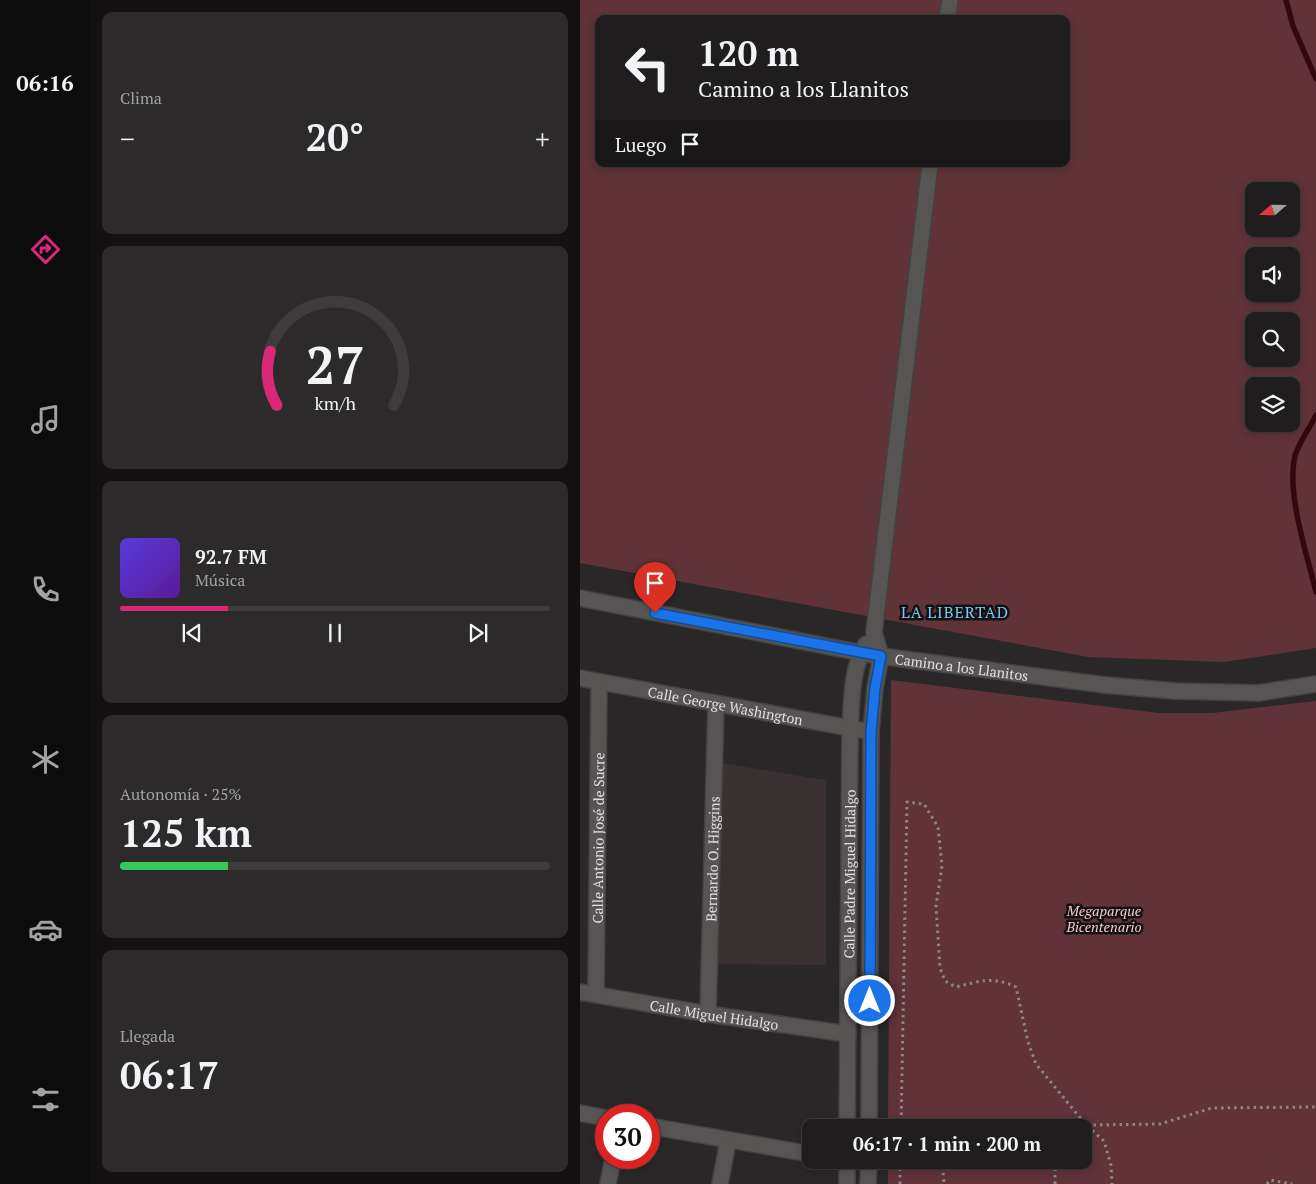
<!DOCTYPE html>
<html lang="es">
<meta charset="utf-8">
<style>
:root{--surface:#201d1e;--page:#2d2a2b;--text:#f1f3f6;--muted:#a2a2a4;--line:#3d3b3c;--accent:#db2777}
body{margin:0;font-family:"PT Serif",serif;background:var(--page);color:var(--text);height:100vh;display:flex;flex-direction:column;font-size:19px;white-space:nowrap}
*{box-sizing:border-box;margin:0}
p{font-size:16px;color:var(--muted)}
.icon{flex:none;width:28px;height:28px;fill:none;stroke:currentColor;stroke-width:2;stroke-linecap:round;stroke-linejoin:round}
.map{position:relative;flex:1;overflow:hidden}
.drawer{display:flex;flex-direction:column;gap:12px;padding:12px;background:#121010;width:490px}
.drawer>*{flex:none}
.banner{position:absolute;left:15px;top:15px;width:475px;height:152px;border-radius:10px;box-shadow:0 2px 8px #0003,0 0 0 1px var(--line);background:#201d1e;color:var(--text);overflow:hidden}
.needle{width:32px;rotate:250deg}
.controls{position:absolute;left:665px;top:182px;display:grid;gap:10px}
.controls a{display:grid;place-items:center;width:55px;height:55px;border-radius:10px;background:var(--surface);box-shadow:0 2px 8px #0003,0 0 0 1px var(--line);font-size:25px}
.speed{position:absolute;left:15px;top:1104px;display:flex;gap:10px;font-size:25px;font-weight:700;text-align:center}
.speed>*{display:grid;place-content:center;width:65px;height:65px;border-radius:50%;background:var(--surface);box-shadow:0 2px 8px #0003,0 0 0 1px var(--line);line-height:1}
.speed .limit{border:8px solid #d22;background:#fff;color:#111}
.pin{position:absolute;display:grid;place-items:center;width:42px;height:42px;color:#fff;margin:-51px -21px;border-radius:50% 50% 50% 0;rotate:-45deg;box-shadow:0 0 5px #0007}
.pin .icon{rotate:45deg}
.me{position:absolute;width:55px;margin:-28px;rotate:0deg;stroke-linejoin:round;filter:drop-shadow(0 0 4px #0008)}
.turn{display:flex;align-items:center;gap:18px;height:105px;padding:0 20px;font-size:22px}
.turn .icon{width:65px;height:65px;stroke-width:2.5}
.turn b{display:block;font-size:35px;line-height:42px}
.then{display:flex;align-items:center;height:48px;padding:0 20px;background:#0003;gap:10px;font-size:19px}
.big{font-size:38px;font-weight:700;line-height:1.1}
.drawer .tile{flex:1;display:flex;flex-direction:column;justify-content:center;gap:8px;min-width:0;padding:0 18px;border-radius:10px;background:var(--page)}
.drawer .dial{align-items:center;gap:0}
.dial svg{height:130px;overflow:visible;fill:none;stroke:var(--line);stroke-width:7;stroke-linecap:round;text-anchor:middle}
.dial text{fill:var(--text);stroke:none}
.song{display:flex;align-items:center;gap:15px}
.cover{width:60px;height:60px;border-radius:8px;background:linear-gradient(135deg,hsl(250 70% 55%),hsl(270 70% 35%))}
.played{height:5px;border-radius:2px;background:linear-gradient(90deg,var(--accent) 25%,var(--line) 25%)}
.keys{display:flex;justify-content:space-around;direction:ltr}
.heat{display:flex;justify-content:space-between;align-items:center;font-size:28px;direction:ltr}
.charge{height:8px;border-radius:4px;background:linear-gradient(90deg,#34c759 25%,var(--line) 0)}
.trip{position:absolute;left:222px;top:1119px;width:290px;height:50px;border-radius:10px;background:var(--surface);box-shadow:0 2px 8px #0003,0 0 0 1px var(--line);font-weight:700;line-height:50px;text-align:center}
main{display:flex;flex:1;min-height:0}
.tab-bar{display:flex;flex-direction:column;width:90px;justify-content:space-around;align-items:center;background:#0d0c0c;color:var(--muted)}
.tab-bar .icon{width:35px;height:35px}
.tab-bar .selected{color:var(--accent)}
.tab-bar b{font-size:22px;color:var(--text)}
.map>svg:first-child{display:block}
.built{fill:#393131}
.green{fill:#5f3338;fill-rule:evenodd}
.lines{fill:none;stroke-linecap:round;stroke-linejoin:round}
.stream{stroke:#320710;stroke-width:5.5}
.minor-casing{stroke:#444242;stroke-width:18}
.path{stroke:#8a8889;stroke-width:3;stroke-dasharray:2.5 4;stroke-linecap:butt}
.minor{stroke:#575454;stroke-width:15}
.route-casing{stroke:#114b97;stroke-width:12}
.route{stroke:#1a73e8;stroke-width:9}
.labels{text-anchor:middle;dominant-baseline:central;stroke-width:5;stroke-linejoin:round;paint-order:stroke}
.street-label{font-size:14px;fill:#e1dfe0;stroke:#121111}
.park-label{font-size:14px;font-style:italic;fill:#fcc8cd;stroke:#121111}
.quarter-label{font-size:16px;letter-spacing:1px;fill:#74caf1;stroke:#121111}
</style>
<main>
<nav class="tab-bar">
<b>06:16</b>
<svg class="icon selected" aria-label="directions" viewBox="0 0 24 24"><path d="M12 3l9 9-9 9-9-9zM9 14v-3h6M13 9l2 2-2 2"/></svg>
<svg class="icon" aria-label="music" viewBox="0 0 24 24"><path d="M9 18V5l10-2v13"/><circle cx="6" cy="18" r="3"/><circle cx="16" cy="16" r="3"/></svg>
<svg class="icon" aria-label="phone" viewBox="0 0 24 24"><path d="M5 4h4l2 5-3 2q2 4 5 5l2-3 5 2v4C11 20 4 13 5 4z"/></svg>
<svg class="icon" aria-label="climate" viewBox="0 0 24 24"><path d="M12 3v18M4 7l16 10M4 17L20 7"/></svg>
<svg class="icon" aria-label="car" viewBox="0 0 24 24"><path d="M5 17H2v-5l4-1 3-4h7l3 4 3 1v5h-3M9 17h6M6 11h13"/><circle cx="7" cy="17" r="2"/><circle cx="17" cy="17" r="2"/></svg>
<svg class="icon" aria-label="filters" viewBox="0 0 24 24"><path d="M4 7h16M4 17h16"/><circle cx="9" cy="7" r="2"/><circle cx="15" cy="17" r="2"/></svg>
</nav>
<section class="drawer">
<div class="tile"><p>Clima</p>
<div class="heat"><a>−</a><b class="big">20°</b><a>+</a></div>
</div>
<div class="tile dial"><svg viewBox="0 0 100 80">
<path d="M14 69A42 42 0 1 1 86 69"/>
<path d="M14 69A42 42 0 0 1 10 36" stroke="#db2777"/>
<text x="50" y="56" font-size="32" font-weight="700">27</text>
<text x="50" y="72" font-size="11">km/h</text>
</svg></div>
<div class="tile">
<div class="song"><i class="cover"></i><div><b>92.7 FM</b><p>Música</p></div></div>
<div class="played"></div>
<div class="keys"><svg class="icon" aria-label="previous" viewBox="0 0 24 24"><path d="M18 5L8 12l10 7zM5 5v14"/></svg><svg class="icon" aria-label="pause" viewBox="0 0 24 24"><path d="M8 5v14M16 5v14"/></svg><svg class="icon" aria-label="next" viewBox="0 0 24 24"><path d="M6 5l10 7-10 7zM19 5v14"/></svg></div>
</div>
<div class="tile"><p>Autonomía · 25%</p><b class="big">125 km</b><div class="charge"></div></div>
<div class="tile"><p>Llegada</p><b class="big">06:17</b></div>
</section>
<div class="map">
<svg width="736" height="1184" viewBox="0 0 736 1184">
<rect width="100%" height="100%" fill="#2a2728"/>
<path class="built" d="M141 763 246 780V965L138 964Z"/>
<path class="green" d="M0 0H736V648L644 662 508 657 0 563ZM19 19H486V164H19ZM674 191H711V229H674ZM674 256H711V294H674ZM674 321H711V359H674ZM674 386H711V424H674Z
M311 680 579 713H632L736 701V1184H308V1160H504V1128L308 1127Z"/>
<g class="lines">
<path class="stream" d="M706 0 713 26 736 79
M736 415C730 428 719 442 715 456 706 493 727 554 736 592"/>
<defs>
<g id="minor">
<path d="M367 19 370 0"/>
<path id="s1" d="M0 598 292 655 525 685 595 691 678 693 736 684"/>
<path id="s2" d="M0 678 291 732"/>
<path id="s3" d="M0 992 128 1014 268 1034"/>
<path id="s4" d="M16 994 19 682"/>
<path id="s5" d="M128 1014 136 703"/>
<path d="M0 1113 26 1118"/>
<path d="M69 1126 231 1154"/>
<path id="s6" d="M267 1128 270 728C272 701 271 668 286 644"/>
<path d="M289 1128 291 732 295 688 301 656 294 632 350 164"/>
<path d="M267 1160V1184"/>
<path d="M28 1184 33 1158"/>
<path d="M140 1184 148 1141"/>
<path d="M288 1184 289 1160"/>
</g>
</defs>
<use href="#minor" class="minor-casing"/>
<path class="path" d="M507 1125 580 1124 632 1108 736 1107
M321 1128 327 802 344 804 358 827 362 866 356 906 360 968 365 981 376 987C400 981 413 976 436 987L448 1042 456 1064 506 1125 524 1141 531 1165 532 1184
M362 1160 364 1184
M320 1184V1160
M475 1184V1160
M687 1184 690 1180 712 1184"/>
<use href="#minor" class="minor"/>
</g>
<g class="lines">
<defs>
<path id="route" d="M75 613 301 656 295 688 291 732 290 1001"/>
</defs>
<use href="#route" class="route-casing"/>
<use href="#route" class="route"/>
</g>
<g class="labels">
<g class="street-label">
<text stroke="none"><textPath href="#s1" startOffset="388">Camino a los Llanitos</textPath></text>
<text stroke="none"><textPath href="#s2" startOffset="148">Calle George Washington</textPath></text>
<text stroke="none"><textPath href="#s4" startOffset="156">Calle Antonio José de Sucre</textPath></text>
<text stroke="none"><textPath href="#s5" startOffset="155">Bernardo O. Higgins</textPath></text>
<text stroke="none"><textPath href="#s6" startOffset="254">Calle Padre Miguel Hidalgo</textPath></text>
<text stroke="none"><textPath href="#s3" startOffset="136">Calle Miguel Hidalgo</textPath></text>
</g>
<g class="park-label">
<text x="524" y="910">Megaparque<tspan x="524" dy="16">Bicentenario</tspan></text>
</g>
<g class="quarter-label">
<text x="375" y="612">LA LIBERTAD</text>
</g>
</g>
</svg>
<div class="controls">
<a><svg class="needle" viewBox="-14 -14 28 28"><path d="M0-13l5 13h-10z" fill="#e53935"/><path d="M0 13l5-13h-10z" fill="#a2a2a4"/></svg></a>
<a><svg class="icon" aria-label="sound" viewBox="0 0 24 24"><path d="M4 9h4l5-4v14l-5-4H4zM17 9q2 3 0 6"/></svg></a>
<a><svg class="icon" aria-label="search" viewBox="0 0 24 24"><circle cx="10" cy="10" r="6"/><path d="M15 15l6 6"/></svg></a>
<a><svg class="icon" aria-label="layers" viewBox="0 0 24 24"><path d="M12 4l9 5-9 5-9-5zM3 14l9 5 9-5"/></svg></a>
</div>
<div class="speed"><div class="limit">30</div></div>
<div class="pin" style="left:75px;top:613px;background:#d93025"><svg class="icon" aria-label="arrive" viewBox="0 0 24 24"><path d="M6 21V4h12l-3 4 3 4H6"/></svg></div>
<svg class="me" style="left:290px;top:1001px" viewBox="-20 -20 40 40"><circle r="17" fill="#1a73e8" stroke="#fff" stroke-width="3"/><path d="M0-11L8 9 0 5-8 9z" fill="#fff"/></svg>
<div class="trip">06:17 · 1 min · 200 m</div>
<div class="banner">
<div class="turn"><svg class="icon" aria-label="left" viewBox="0 0 24 24"><path d="M17 20v-9H6M10 6l-5 5 5 5"/></svg><div><b>120 m</b>Camino a los Llanitos</div></div>
<div class="then">Luego<svg class="icon" aria-label="arrive" viewBox="0 0 24 24"><path d="M6 21V4h12l-3 4 3 4H6"/></svg></div>
</div>
</div>
</main>
